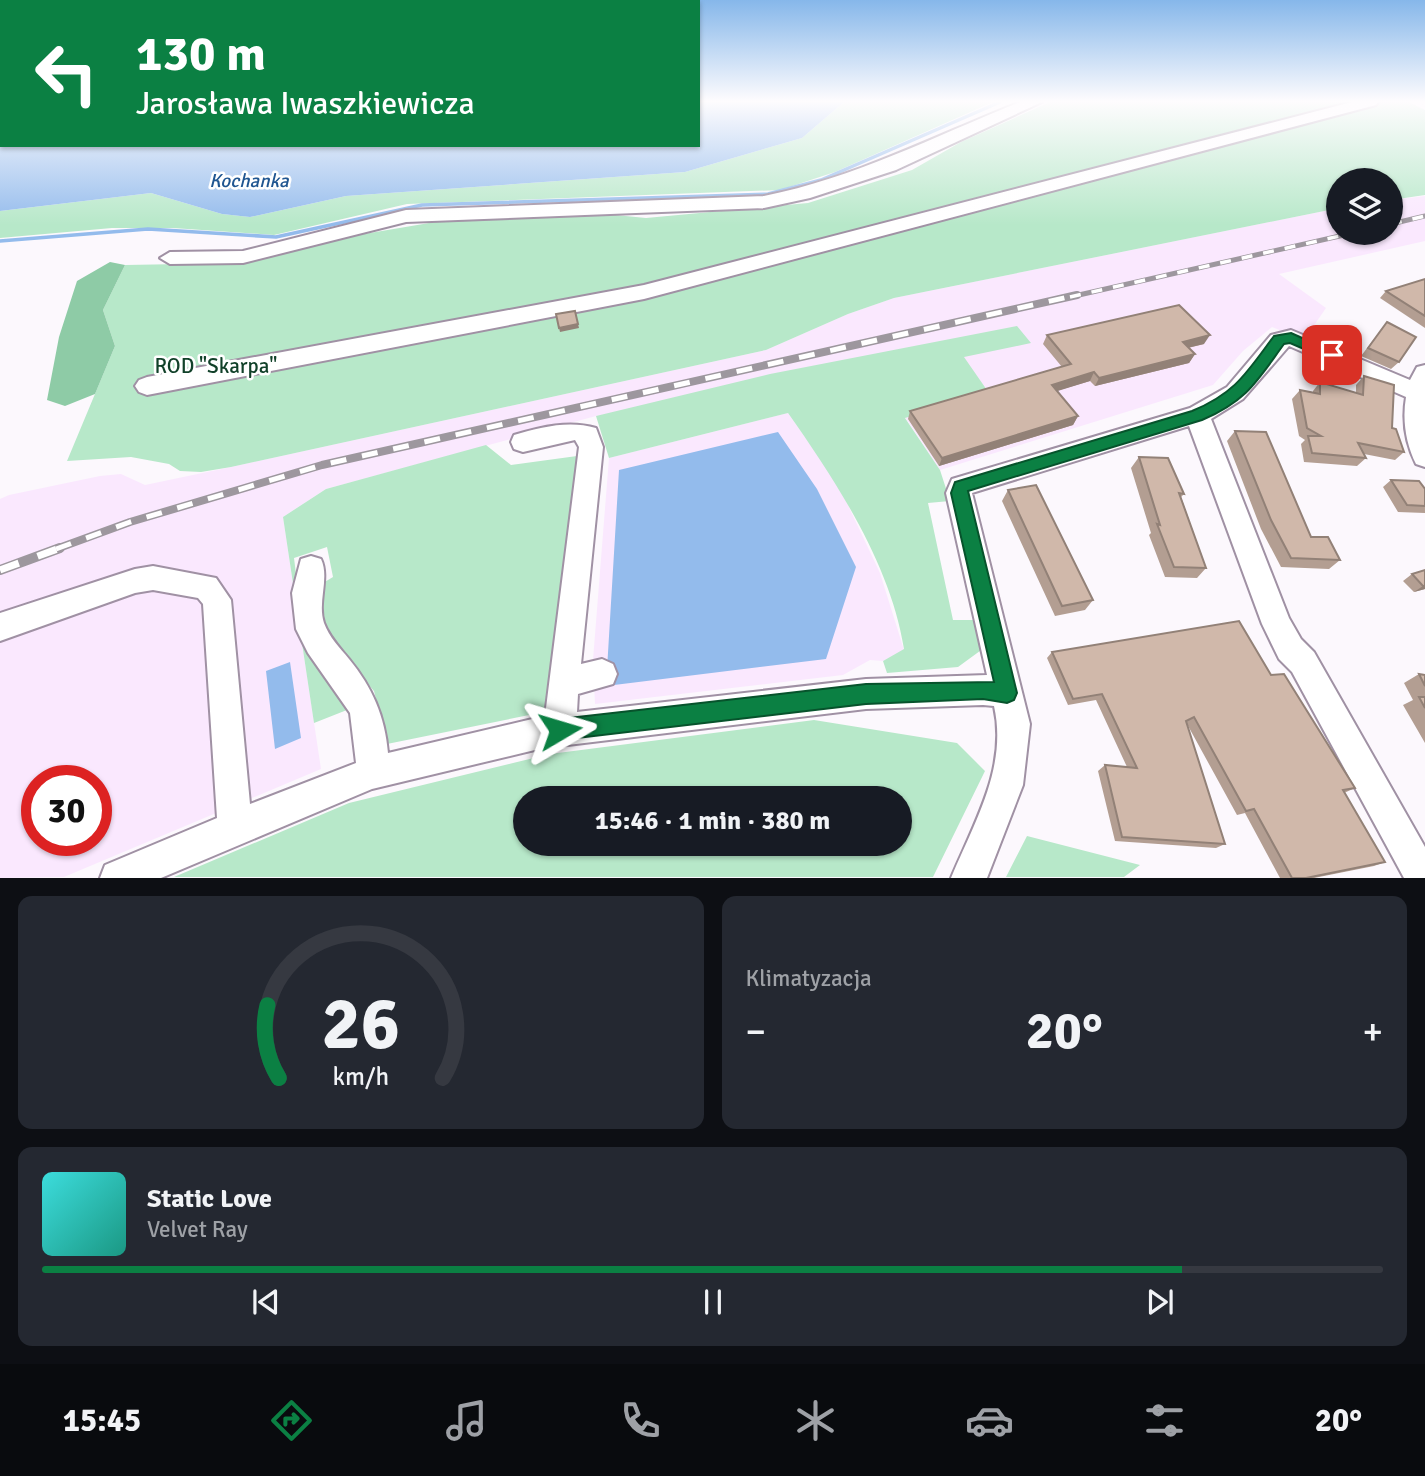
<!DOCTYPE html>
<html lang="pl">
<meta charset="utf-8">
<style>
:root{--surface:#171b24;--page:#242831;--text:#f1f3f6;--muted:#9ea1a6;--line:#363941;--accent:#0b8043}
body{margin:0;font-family:Signika,sans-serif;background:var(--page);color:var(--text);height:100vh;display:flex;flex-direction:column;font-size:26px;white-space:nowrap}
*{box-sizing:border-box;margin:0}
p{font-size:23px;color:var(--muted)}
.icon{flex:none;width:38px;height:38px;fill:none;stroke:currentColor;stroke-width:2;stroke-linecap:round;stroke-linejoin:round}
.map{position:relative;height:878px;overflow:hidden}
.panel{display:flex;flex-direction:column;gap:18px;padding:18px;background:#0d0f14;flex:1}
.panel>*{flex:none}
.guide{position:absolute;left:0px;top:0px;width:700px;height:147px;box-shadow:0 2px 5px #0004;background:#0b8043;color:#fff;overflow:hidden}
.tools{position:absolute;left:1326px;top:168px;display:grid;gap:14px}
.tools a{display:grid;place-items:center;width:77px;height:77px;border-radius:50%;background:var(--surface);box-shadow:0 2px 5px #0004;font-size:35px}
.speed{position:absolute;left:21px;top:765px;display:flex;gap:14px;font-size:35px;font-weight:700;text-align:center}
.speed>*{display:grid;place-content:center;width:91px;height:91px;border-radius:50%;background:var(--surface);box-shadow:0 2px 5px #0004;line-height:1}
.speed .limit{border:10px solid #d22;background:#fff;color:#111}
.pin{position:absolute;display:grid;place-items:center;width:60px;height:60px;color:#fff;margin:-30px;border-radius:14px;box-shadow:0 4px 10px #0006}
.me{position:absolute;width:77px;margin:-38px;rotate:83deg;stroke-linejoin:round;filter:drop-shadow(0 0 5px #0008)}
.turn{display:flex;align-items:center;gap:24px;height:147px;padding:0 21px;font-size:32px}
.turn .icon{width:91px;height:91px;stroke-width:2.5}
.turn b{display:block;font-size:49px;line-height:60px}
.big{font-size:52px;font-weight:700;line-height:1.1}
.panel .card{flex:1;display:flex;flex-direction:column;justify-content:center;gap:10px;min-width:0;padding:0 24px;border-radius:14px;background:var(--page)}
.panel .dial{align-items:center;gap:0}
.dial svg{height:182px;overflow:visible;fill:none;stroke:var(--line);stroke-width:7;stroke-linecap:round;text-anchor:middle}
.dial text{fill:var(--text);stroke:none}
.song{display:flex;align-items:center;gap:21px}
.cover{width:84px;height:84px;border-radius:10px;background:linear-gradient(135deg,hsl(180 70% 55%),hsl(170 70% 35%))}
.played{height:7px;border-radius:4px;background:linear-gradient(90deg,var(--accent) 85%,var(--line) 85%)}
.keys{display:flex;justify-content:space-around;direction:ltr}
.heat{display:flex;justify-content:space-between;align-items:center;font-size:38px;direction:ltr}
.panel .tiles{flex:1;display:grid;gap:18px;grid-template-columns:1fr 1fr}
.card:last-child{grid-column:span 2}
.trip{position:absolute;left:513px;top:786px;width:399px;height:70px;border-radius:35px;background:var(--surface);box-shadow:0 2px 5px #0004;font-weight:700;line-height:70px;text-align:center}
.menu{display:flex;height:112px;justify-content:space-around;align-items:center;background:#090b0e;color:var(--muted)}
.menu .icon{width:49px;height:49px}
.menu .current{color:var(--accent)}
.menu b{font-size:32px;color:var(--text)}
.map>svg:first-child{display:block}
.built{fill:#fae8fe;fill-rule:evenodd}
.green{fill:#b7e8c9;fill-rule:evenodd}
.forest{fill:#8ecba6}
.water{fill:#93bbec}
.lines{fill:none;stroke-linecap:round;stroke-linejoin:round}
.stream{stroke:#93bbec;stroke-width:3.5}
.minor-casing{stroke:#a091a4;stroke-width:4}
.minor{fill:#fff;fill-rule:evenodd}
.rail-far2-casing{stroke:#9d979e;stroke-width:5}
.rail-far1-casing{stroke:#9d979e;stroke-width:8}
.rail-casing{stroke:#9d979e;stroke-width:10}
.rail-far2{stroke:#fff;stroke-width:3.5;stroke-dasharray:11;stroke-linecap:butt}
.rail-far1{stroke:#fff;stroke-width:5;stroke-dasharray:16;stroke-linecap:butt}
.rail{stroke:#fff;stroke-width:7;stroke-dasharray:20;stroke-linecap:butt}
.wall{fill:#b39e92}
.shaded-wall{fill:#928177}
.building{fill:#d0b8aa;stroke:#928177;stroke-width:2}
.route{fill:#0b8043;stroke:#07532c;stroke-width:2}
.labels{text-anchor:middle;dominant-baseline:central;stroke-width:5;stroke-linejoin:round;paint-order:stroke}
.far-water-label{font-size:19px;font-style:italic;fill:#205691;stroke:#fff}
.park-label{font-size:21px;fill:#114129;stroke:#fff}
</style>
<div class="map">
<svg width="1425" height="878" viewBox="0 0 1425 878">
<rect width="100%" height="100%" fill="#fcf8fd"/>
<path class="built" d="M1425 196V241L1279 274 1326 308 1304 340 1272 327 1243 351 1213 385 940 470 905 417 989 393 963 357 596 416 326 489 283 517 321 769 64 877 0 878V499L9 495 100 476 121 474 145 485 231 467 766 350 848 314 894 298 1339 208V233H1391V200ZM37 780H96V840H37Z
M788 413 838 484 880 573 904 650 883 661 870 660 843 675 595 704 593 660 609 458Z"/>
<path class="green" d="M844 102H993L835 172 780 190 407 204 274 235 173 228H112L0 238V211L151 193 222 214 250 217 346 196 685 172 802 138Z
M1050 102H1409L1425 110V195L1391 200V180H1339V208L894 298 848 314 766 350 231 467 201 472 180 471 169 464 131 457 67 461 115 346 103 310 125 265 239 263 358 235 441 221 585 212 646 218 808 203 912 170 961 142Z
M1017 326 1031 343 964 357 989 393 905 418 940 470 950 501 928 503 953 620H980L984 648 958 667 887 673 883 661 904 649C891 565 836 481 788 413L609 458 596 416 770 374Z
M486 445 511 465 577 456 554 710 387 744 374 691 322 633 318 586 333 577 327 547 294 558 305 646 352 708 314 723 283 517 326 489Z
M814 720 957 743 985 771 933 877H174L349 803 550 754ZM525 798H900V844H525Z
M1027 836 1140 865 1124 877H1006Z"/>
<path class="forest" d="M110 262 125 265 103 310 115 346 95 394 65 406 47 400 59 337 77 281Z"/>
<path class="water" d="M0 102 2 145H698V102H844L802 138 685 172 346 196 250 217 222 214 151 193 0 211Z
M778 432 817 489 856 567 826 659 606 686 619 470Z
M290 662 301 738 275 749 266 671Z"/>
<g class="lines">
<path class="stream" d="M0 241 148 229 276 237 422 205 768 194 821 180 1000 102"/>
<defs>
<path id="minor" d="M1020 102H1042L896 170 810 198 764 208 406 222 243 263 170 264 160 258 170 252 243 251 406 210 764 196C855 178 935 136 1020 102Z
M1352 102H1378L1376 105 644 299 147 395 139 392 135 386 139 380 147 377 644 285Z
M1291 330 1410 380 1417 367 1425 365V467L1416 464C1406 444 1402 420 1406 397L1289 346 1243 399 1211 419 1289 618 1301 639 1314 652 1425 847V878H1404L1292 672 1279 659 1262 624 1189 426 972 493 1030 724 1023 785 987 878H951C974 823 1008 767 994 706L983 705 866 709 543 748 372 789 161 878H100L105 865 217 818 203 604 198 598 153 590 135 593 0 641V613L135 569 153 566 216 578 231 600 250 804 356 763 350 713 308 653 296 629 292 593 301 559 311 556 321 559C330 578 317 602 324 623 329 637 340 648 349 659 372 687 385 716 388 753L545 716 579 447 575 440 523 452 514 449 511 442 514 435C541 427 569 420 596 428L603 447 581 664 602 659 613 664 617 674 613 684 578 694 577 712 866 679 987 675 946 493 952 479 1190 408 1227 387 1271 335Z"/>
</defs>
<use href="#minor" class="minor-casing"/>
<use href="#minor" class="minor"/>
<defs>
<path id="rail-far2" d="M1391 224 1425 216
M1070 297 1353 233"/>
<path id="rail-far1" d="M56 549 130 522 322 465 1077 295"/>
<path id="rail" d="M0 570 60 548"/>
</defs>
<use href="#rail-far2" class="rail-far2-casing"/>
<use href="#rail-far1" class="rail-far1-casing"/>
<use href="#rail" class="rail-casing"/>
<use href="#rail-far2" class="rail-far2"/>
<use href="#rail-far1" class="rail-far1"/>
<use href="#rail" class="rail"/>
</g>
<path class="wall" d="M1425 279V328L1380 298 1386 291Z
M1387 322 1399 362 1391 369 1361 356Z
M1047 335 1204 344 1188 348 1195 354 1189 363 1095 386 1090 381 1056 391 1078 416 1073 425 939 466 908 419 910 411 1062 367 1043 344Z
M1364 376 1404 452 1395 460 1364 454 1366 458 1357 466 1304 462 1301 444 1305 440 1299 436 1292 399 1300 390 1313 393V391L1320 382 1356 393V385Z
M1235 431 1311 537 1340 560 1329 569 1281 567 1261 529 1227 441Z
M1139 457 1184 494 1181 497 1206 568 1197 578 1165 577 1149 535 1151 533 1131 468Z
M1391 480 1425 489V513L1398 512 1383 487Z
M1008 490 1093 600 1085 610 1055 616 1002 501Z
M1425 570V589L1414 592 1403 581 1412 574Z
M1052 652 1271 675 1355 788 1344 793 1385 862 1374 866 1314 878H1280L1245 813 1237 815 1187 724 1225 844 1216 848 1115 841 1098 771 1105 765 1127 767 1096 700 1068 705 1047 658Z
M1419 674 1425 675V743L1403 705 1413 700 1404 683Z"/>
<path class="shaded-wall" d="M578 324 579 328 560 332 559 328Z
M1210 335 1204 344 1178 350 1183 342Z
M1195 354 1189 363 1095 386 1099 378Z
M1094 372 1090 381 1048 394 1052 385Z
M1078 416 1073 425 939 466 942 458Z
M1423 586H1425V589L1414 592Z"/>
<path class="building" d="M1425 279V316L1386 291Z
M1179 305 1210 335 1183 342 1195 354 1099 378 1094 372 1052 385 1078 416 942 458 910 411 1071 364 1047 335Z
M575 311 578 324 559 328 556 314Z
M1387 322 1416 337 1399 362 1368 348Z
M1364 376 1394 385 1392 428 1396 429 1404 452 1358 443 1366 458 1312 453 1308 436H1321L1307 428 1300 390 1320 394V382L1363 395Z
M1235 431 1266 432 1311 537H1328L1340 560 1291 558 1271 520Z
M1139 457 1168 458 1184 494 1179 493 1206 568 1174 567 1157 524 1160 525Z
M1391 480 1419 481 1425 489V506L1407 505Z
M1036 485 1093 600 1062 606 1008 490Z
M1425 570V586H1423L1412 574Z
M1239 621 1271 675 1284 674 1355 788 1343 790 1385 862 1306 878H1292L1254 809 1246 811 1194 717 1186 721 1225 844 1122 837 1105 765 1137 768 1102 694 1073 699 1052 652Z
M1419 674 1425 675V686Z
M1419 697H1425V708Z"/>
<linearGradient id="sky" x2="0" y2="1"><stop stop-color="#86b7ea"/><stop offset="0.45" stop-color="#fefcfe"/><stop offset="1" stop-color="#fefcfe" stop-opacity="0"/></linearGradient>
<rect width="1425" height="225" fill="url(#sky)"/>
<path class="route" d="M1291 333 1340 355 1332 361 1290 343 1284 344C1257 381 1247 401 1202 420L968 491 1017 693 1014 700 1007 703 983 699 866 704 560 740 553 737 549 730 553 722 560 719 866 684 994 682 951 493 955 482 1192 411C1236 393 1247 372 1274 336Z"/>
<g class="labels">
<g class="far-water-label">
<text x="249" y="181">Kochanka</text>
</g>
<g class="park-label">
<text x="216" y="366">ROD "Skarpa"</text>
</g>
</g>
</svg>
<div class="tools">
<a><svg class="icon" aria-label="layers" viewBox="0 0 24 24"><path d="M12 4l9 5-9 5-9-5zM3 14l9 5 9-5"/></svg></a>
</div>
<div class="speed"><div class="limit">30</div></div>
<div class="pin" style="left:1332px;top:355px;background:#d93025"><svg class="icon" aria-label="arrive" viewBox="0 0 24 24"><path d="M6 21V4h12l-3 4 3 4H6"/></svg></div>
<svg class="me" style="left:560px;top:730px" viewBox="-20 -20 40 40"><path d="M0-17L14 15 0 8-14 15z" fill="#0b8043" stroke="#fff" stroke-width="4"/></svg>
<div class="trip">15:46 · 1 min · 380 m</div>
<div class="guide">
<div class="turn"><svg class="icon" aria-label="left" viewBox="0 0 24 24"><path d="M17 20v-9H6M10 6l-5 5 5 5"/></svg><div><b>130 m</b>Jarosława Iwaszkiewicza</div></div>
</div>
</div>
<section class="panel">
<div class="tiles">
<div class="card dial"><svg viewBox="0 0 100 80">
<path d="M14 69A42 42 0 1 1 86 69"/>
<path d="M14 69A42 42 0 0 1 9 37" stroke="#0b8043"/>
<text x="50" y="56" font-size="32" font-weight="700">26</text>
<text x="50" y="72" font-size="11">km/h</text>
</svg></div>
<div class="card"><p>Klimatyzacja</p>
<div class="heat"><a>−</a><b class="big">20°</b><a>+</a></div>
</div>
<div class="card">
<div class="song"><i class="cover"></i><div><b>Static Love</b><p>Velvet Ray</p></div></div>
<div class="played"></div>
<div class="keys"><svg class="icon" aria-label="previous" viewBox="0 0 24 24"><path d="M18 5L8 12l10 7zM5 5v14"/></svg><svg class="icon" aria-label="pause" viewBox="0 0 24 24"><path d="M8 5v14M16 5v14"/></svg><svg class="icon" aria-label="next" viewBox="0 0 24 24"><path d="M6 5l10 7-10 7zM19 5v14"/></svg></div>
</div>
</div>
</section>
<nav class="menu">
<b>15:45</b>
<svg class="icon current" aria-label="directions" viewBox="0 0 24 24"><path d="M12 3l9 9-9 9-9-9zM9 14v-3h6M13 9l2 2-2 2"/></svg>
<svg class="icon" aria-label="music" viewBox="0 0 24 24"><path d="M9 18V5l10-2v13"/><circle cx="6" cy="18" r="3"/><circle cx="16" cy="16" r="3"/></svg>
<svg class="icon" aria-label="phone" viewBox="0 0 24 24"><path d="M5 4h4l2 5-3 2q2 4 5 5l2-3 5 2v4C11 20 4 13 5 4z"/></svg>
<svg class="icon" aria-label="climate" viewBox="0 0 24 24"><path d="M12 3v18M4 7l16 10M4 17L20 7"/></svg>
<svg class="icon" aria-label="car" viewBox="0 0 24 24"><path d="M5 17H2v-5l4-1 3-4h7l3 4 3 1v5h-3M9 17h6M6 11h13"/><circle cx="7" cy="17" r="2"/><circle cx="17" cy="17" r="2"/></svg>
<svg class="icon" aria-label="filters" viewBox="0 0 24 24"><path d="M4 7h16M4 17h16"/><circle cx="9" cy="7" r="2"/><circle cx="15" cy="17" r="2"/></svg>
<b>20°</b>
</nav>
